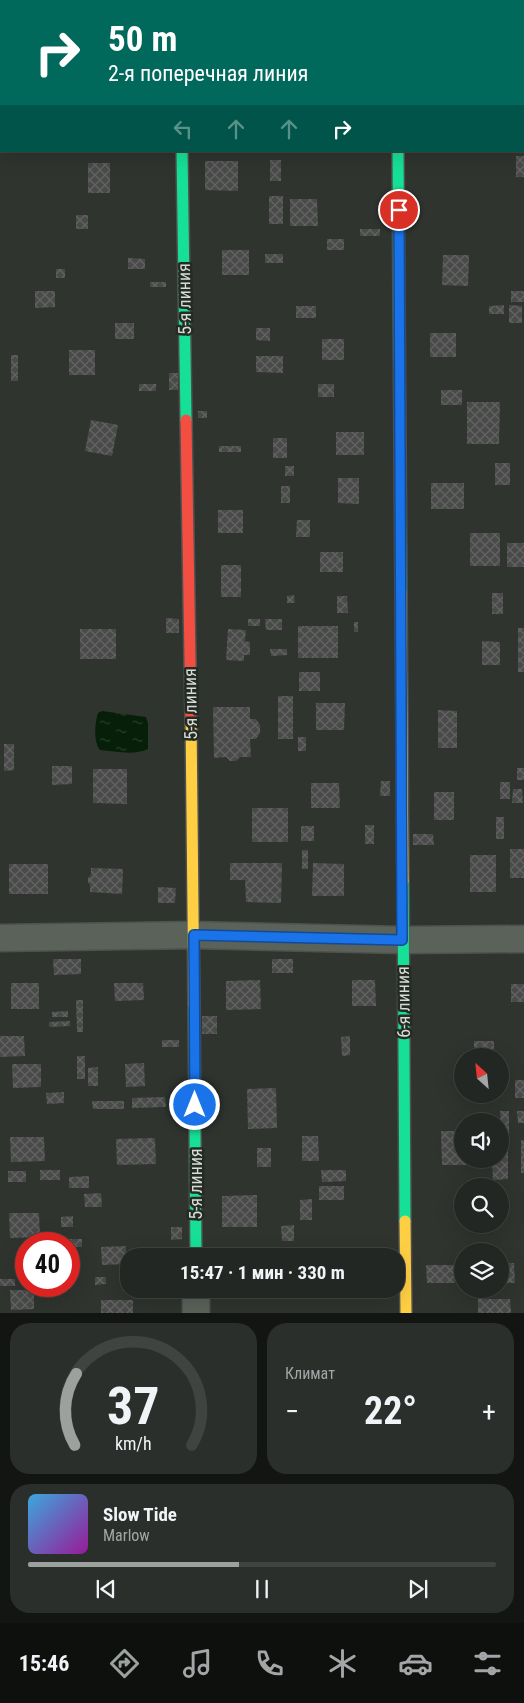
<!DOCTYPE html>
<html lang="ru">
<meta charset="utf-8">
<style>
:root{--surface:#232723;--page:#2b2f2b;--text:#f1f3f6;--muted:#a3a5a6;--line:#404441;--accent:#9da19d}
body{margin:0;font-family:"Roboto Condensed",sans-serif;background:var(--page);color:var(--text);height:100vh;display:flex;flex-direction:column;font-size:19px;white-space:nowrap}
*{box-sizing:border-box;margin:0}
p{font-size:16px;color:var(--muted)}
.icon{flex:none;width:28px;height:28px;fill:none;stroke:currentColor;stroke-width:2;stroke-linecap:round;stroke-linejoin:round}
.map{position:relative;height:1313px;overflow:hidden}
.drawer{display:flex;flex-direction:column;gap:10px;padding:10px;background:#131513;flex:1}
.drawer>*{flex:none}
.top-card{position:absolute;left:0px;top:0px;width:525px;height:152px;box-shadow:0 5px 20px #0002,0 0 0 1px var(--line);background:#00695c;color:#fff;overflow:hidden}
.needle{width:32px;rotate:333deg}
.fabs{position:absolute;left:454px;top:1048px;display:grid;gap:10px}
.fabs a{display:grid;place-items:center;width:55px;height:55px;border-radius:50%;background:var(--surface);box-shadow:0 5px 20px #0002,0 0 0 1px var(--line);font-size:25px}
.speed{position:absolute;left:15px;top:1232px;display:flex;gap:10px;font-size:25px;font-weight:700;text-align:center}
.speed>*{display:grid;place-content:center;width:65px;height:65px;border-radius:50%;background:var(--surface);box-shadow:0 5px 20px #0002,0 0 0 1px var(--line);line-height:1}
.speed .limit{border:8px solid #d22;background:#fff;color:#111}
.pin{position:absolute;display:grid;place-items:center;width:42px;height:42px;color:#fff;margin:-21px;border:2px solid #fff;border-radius:50%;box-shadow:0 1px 5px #0007}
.me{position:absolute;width:55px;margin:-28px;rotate:0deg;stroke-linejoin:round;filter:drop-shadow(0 0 4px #0008)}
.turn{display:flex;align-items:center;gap:18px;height:105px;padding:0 25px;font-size:22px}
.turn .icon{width:65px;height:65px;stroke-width:2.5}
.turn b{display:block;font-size:35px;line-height:42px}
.lanes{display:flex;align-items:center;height:48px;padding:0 25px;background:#0003;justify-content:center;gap:25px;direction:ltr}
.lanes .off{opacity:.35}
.big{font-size:38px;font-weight:700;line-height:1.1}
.drawer .card{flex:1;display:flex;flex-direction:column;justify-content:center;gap:8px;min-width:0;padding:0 18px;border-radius:20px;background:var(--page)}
.drawer .dial{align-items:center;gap:0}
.dial svg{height:130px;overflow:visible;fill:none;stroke:var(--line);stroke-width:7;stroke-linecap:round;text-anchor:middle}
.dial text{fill:var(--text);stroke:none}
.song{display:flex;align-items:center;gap:15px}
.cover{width:60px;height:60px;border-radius:8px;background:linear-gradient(135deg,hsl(200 70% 55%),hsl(300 70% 35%))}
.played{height:5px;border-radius:2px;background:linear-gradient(90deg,var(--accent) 45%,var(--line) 45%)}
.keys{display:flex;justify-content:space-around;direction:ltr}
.heat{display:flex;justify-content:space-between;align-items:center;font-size:28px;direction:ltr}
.drawer .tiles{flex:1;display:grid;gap:10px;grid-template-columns:1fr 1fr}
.card:last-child{grid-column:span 2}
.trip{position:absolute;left:120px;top:1248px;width:285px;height:50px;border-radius:20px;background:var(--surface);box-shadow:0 5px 20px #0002,0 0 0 1px var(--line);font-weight:700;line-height:50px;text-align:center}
.tab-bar{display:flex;height:80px;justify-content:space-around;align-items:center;background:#0e100e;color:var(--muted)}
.tab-bar .icon{width:35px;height:35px}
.tab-bar .on{color:var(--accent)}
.tab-bar b{font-size:22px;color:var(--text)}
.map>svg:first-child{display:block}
.water{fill:url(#water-ripples)}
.building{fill:url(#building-cross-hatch)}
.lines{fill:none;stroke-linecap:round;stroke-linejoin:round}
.street-casing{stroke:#4e514e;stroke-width:29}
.fast-casing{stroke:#4e514e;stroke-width:14}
.slow-casing{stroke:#4e514e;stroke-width:14}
.jam-casing{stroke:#4e514e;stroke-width:14}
.street{stroke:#5a625a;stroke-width:26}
.fast{stroke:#16e098;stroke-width:11}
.slow{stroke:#ffcf43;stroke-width:11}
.jam{stroke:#f24e42;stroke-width:11}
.route-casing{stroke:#114b97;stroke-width:12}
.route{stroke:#1a73e8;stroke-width:9}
.labels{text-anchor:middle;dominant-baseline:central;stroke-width:5;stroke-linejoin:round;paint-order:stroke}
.street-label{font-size:18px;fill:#d8dcd8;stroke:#242b24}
</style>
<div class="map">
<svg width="524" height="1313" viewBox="0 0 524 1313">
<defs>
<pattern id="water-ripples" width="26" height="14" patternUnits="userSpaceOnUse" patternTransform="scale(1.25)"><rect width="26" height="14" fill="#061f08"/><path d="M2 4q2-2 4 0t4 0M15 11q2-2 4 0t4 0" fill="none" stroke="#2a3f2b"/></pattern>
<pattern id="building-cross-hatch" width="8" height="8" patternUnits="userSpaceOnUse" patternTransform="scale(1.25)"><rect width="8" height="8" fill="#494a49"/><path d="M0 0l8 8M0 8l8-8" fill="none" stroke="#626462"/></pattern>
</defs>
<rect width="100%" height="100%" fill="#2f342f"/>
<path class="water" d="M102 711 146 717 148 723V749C134 756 114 751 100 750 93 741 95 722 98 713Z"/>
<path class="building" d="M516 156H524V177H516Z
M270 160H281V181H270Z
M205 161H238V191L205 190Z
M88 163H110V193H88Z
M269 196H283V224H269Z
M290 199H317L318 226H290Z
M76 215H88V229H76Z
M360 229H380V236H360Z
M327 239H344V250H327Z
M222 250H249V275H222Z
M265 254H283V263H265Z
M443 255H469L468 286 442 285Z
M128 258 145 259V269H128Z
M56 269H65V278H56Z
M150 282H166V287H150Z
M35 291H55V307L35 308Z
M511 291H524V302H511Z
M504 305V314H489V306Z
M509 305 522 306V323H509Z
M296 306H316V318H296Z
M115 323H134V339H115Z
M256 328H270V341L256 340Z
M430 333H456V357H430Z
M322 339H344V360H322Z
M69 350H95V375H69Z
M11 355H18V381H11Z
M256 356H283V373L256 372Z
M169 373H178V390H169Z
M139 384H156V391H139Z
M318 384H334V397H318Z
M441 390H462V405H441Z
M467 402H500L499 444H467Z
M198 411H207V418H198Z
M91 420 118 425 112 456 85 451Z
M336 432H364V455H336Z
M273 438H287V458H273Z
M219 446H241V452H219Z
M495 463H510V485H495Z
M285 466H294V476H285Z
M338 478H359V504L338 503Z
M431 483H464V509H431Z
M281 486H290V503H281Z
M218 510H243V533H218Z
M297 520H310V537H296Z
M470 533H500V566H470Z
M507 543H524V567H507Z
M320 552H343V572H320Z
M221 565H241V597H221Z
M492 593H503V614H492Z
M294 595 295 603H287V596Z
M337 596H347L348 613H337Z
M166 618 179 619V633H166Z
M248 619H260V626H248Z
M265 619H282V630H266Z
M354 622H358V632H354Z
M298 626H338V658H298Z
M518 628H524V672H518Z
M80 629H116V659H80Z
M228 629 246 630 245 641 250 642V655H244V661L226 660Z
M482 641 500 642V665H482Z
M270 649H287V655L271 656Z
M299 672H320V691H299Z
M278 696H293V739H278Z
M316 703H345L344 730H316Z
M213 707H250V719H256L260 725V733L256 739H250L251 757H240L236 761H230L226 757 214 758Z
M438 710 457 711V748H438Z
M298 737H306V751H298Z
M4 744H14V770L4 771Z
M52 766H72V784L52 785Z
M517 768H524V780H517Z
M93 769H127V804L93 803Z
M381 781H390V796H380Z
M500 782H510V799H500Z
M311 783H339L340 808H311Z
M513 789H522L523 803H512Z
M434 792H454V820H434Z
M252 808H288V842H252Z
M496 817H504V839H496Z
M365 825H374V844H365Z
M301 826H314V841H301Z
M413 834H433L434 845H413Z
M510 849H524V878H510Z
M302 850H308V869H302Z
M470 855H496V892H470Z
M230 863H282L281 903 246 902 245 880H230Z
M313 863 344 864V896H312Z
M9 864H48V894H9Z
M91 868 123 869 122 894 90 892V885L88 882V878L91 875Z
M158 887 176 888 175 903H158Z
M53 959H81V974L54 975Z
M272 959H293V973H272Z
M260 980 261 1009 226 1010V981Z
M352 980H375L376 1006H352Z
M11 983H39V1009H11Z
M114 983H143L144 1000 115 1001Z
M511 984H524V1002H511Z
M76 1000H83V1032H77Z
M68 1011V1017H52V1012Z
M202 1016H217V1034H202Z
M70 1021V1026L49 1027V1022Z
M0 1036H24L25 1056 0 1057Z
M350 1036V1055L342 1056 341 1037Z
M162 1040H179V1047H162Z
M474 1041H494V1056H474Z
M77 1056H85V1079H77Z
M144 1063 145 1086 126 1087 125 1064Z
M12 1064H41V1087L13 1088Z
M98 1067V1086H88V1068Z
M515 1080H524V1098H515Z
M276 1088 277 1128 248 1129 247 1089Z
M64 1092V1103L47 1104 46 1093Z
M165 1097 166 1107 132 1108V1098Z
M92 1101H124V1109H93Z
M500 1111H509V1137H501Z
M517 1111H524V1123H518Z
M441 1131H462V1159H466V1165H442Z
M302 1136H318L319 1161H302Z
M10 1137H44L45 1161 11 1162Z
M155 1138 156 1164 117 1165 116 1139Z
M521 1140H524V1173H521Z
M500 1145H508V1179L493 1180 492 1159H500Z
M257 1148H271V1167H257Z
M40 1170H60V1180H40Z
M321 1170H346V1181L322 1182Z
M8 1171H26V1182H8Z
M89 1176V1188H69V1177Z
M319 1186H344V1200H319Z
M101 1193 102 1207H85L84 1194Z
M257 1195V1227H222V1196Z
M312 1199V1220H300V1200Z
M9 1213H39L40 1237 10 1238Z
M73 1216V1227H61V1217Z
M294 1225V1241H282L281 1226Z
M171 1227H182V1239L171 1240Z
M65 1239H82V1247H69V1244H65Z
M126 1246V1264L102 1265 101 1247Z
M276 1247H297V1255L276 1256Z
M500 1263H514L515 1283H500Z
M426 1265H455V1283H427Z
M18 1270H26V1278H18Z
M95 1277H106V1284L95 1285Z
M0 1279H15V1286H0Z
M301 1289H313V1298H301Z
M10 1290H34V1309L11 1310Z
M478 1299H510L511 1313H478Z
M101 1300H133V1313H101Z"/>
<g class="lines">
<defs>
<path id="street" d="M179 0V1
M398 0V1
M0 938 194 935 402 940 524 939
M196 1289V1313"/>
<path id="fast" d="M182 151 186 420
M398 151 401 592
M403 881 405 1221
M194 1005 196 1256"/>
<path id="slow" d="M401 592 403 881
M191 719 194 1005
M405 1221 406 1313"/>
<path id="jam" d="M186 420 191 719"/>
</defs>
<use href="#street" class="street-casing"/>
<use href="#fast" class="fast-casing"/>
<use href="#slow" class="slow-casing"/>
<use href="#jam" class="jam-casing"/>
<use href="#street" class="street"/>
<use href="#fast" class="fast"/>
<use href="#slow" class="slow"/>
<use href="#jam" class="jam"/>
</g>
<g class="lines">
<defs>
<path id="route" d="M195 1105 194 935 402 940 399 210"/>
</defs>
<use href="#route" class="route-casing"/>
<use href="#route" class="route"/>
</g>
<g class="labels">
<g class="street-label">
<text transform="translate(184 299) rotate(-91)">5-я линия</text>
<text transform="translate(190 704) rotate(-91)">5-я линия</text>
<text transform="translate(403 1002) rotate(-91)">6-я линия</text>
<text transform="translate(195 1184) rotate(-90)">5-я линия</text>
</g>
</g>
</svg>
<div class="fabs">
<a><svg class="needle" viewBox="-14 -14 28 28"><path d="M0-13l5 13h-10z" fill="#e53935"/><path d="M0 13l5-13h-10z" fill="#a3a5a6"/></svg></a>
<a><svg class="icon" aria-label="sound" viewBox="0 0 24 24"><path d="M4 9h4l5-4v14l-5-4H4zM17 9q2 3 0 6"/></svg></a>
<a><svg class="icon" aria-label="search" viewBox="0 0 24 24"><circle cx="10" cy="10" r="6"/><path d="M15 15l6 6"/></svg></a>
<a><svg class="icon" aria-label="layers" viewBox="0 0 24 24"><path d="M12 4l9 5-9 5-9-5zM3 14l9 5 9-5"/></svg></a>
</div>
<div class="speed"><div class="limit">40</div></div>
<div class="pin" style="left:399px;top:210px;background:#d93025"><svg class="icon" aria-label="arrive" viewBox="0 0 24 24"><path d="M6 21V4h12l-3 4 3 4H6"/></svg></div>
<svg class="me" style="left:195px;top:1105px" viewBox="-20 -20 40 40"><circle r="17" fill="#1a73e8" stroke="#fff" stroke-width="3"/><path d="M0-11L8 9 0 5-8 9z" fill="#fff"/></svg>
<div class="trip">15:47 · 1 мин · 330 m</div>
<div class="top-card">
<div class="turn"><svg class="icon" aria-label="right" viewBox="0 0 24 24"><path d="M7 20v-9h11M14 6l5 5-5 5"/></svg><div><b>50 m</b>2-я поперечная линия</div></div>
<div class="lanes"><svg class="icon off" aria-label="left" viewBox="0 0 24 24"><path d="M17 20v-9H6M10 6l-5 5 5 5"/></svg><svg class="icon off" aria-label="ahead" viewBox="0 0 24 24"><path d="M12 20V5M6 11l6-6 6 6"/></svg><svg class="icon off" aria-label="ahead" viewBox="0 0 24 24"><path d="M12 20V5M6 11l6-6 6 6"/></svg><svg class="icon" aria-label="right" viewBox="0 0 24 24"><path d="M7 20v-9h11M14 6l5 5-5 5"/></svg></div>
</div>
</div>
<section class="drawer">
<div class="tiles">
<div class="card dial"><svg viewBox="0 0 100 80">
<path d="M14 69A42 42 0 1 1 86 69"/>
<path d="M14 69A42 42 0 0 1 15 25" stroke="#9da19d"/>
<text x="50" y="56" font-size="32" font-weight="700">37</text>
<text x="50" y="72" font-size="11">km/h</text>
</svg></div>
<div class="card"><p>Климат</p>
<div class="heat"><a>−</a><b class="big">22°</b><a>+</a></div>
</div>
<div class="card">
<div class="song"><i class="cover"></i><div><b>Slow Tide</b><p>Marlow</p></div></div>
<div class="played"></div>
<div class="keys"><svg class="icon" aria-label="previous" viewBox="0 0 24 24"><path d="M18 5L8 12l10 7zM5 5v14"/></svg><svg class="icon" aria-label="pause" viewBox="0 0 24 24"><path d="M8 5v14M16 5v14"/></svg><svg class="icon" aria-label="next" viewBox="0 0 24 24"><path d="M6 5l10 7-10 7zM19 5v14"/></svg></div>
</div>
</div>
</section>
<nav class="tab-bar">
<b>15:46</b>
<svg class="icon on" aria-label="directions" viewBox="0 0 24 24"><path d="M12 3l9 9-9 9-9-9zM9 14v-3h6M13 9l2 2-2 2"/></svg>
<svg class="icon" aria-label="music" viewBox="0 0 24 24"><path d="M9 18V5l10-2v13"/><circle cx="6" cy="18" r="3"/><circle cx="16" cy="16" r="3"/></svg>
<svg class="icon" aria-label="phone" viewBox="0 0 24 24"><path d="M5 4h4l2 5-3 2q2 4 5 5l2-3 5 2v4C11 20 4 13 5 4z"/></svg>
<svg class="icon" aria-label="climate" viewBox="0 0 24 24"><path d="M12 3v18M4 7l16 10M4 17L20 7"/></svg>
<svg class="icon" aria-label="car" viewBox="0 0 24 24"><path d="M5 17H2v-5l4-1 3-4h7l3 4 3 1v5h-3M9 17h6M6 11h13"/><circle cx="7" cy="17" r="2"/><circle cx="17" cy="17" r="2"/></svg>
<svg class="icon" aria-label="filters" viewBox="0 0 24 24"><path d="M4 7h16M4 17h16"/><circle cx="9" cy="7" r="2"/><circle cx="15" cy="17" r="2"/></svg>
</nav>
